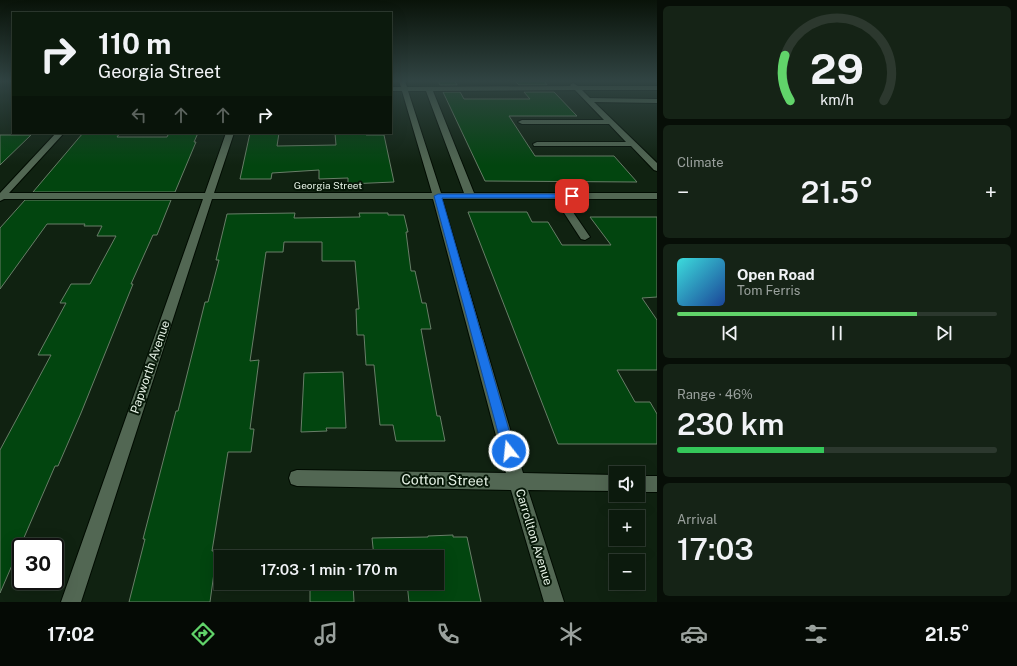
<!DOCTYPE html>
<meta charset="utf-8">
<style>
:root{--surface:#0c1a0d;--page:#152316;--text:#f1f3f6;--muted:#9aa19d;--line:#2c382e;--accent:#61d46a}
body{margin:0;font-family:"Public Sans",sans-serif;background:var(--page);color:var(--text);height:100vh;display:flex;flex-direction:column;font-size:15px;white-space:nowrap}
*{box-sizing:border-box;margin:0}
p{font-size:13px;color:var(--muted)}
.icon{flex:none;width:22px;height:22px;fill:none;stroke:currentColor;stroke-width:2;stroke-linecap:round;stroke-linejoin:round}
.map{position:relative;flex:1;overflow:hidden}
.side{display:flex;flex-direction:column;gap:6px;padding:6px;background:#070e07;width:360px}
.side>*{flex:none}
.top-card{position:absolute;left:12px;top:12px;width:380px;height:122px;border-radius:0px;box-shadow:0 4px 16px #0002,0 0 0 1px var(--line);background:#0c1a0d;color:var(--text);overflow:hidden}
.tools{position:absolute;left:609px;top:466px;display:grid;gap:8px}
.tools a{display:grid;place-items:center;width:36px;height:36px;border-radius:0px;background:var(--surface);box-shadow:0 4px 16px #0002,0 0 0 1px var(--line);font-size:20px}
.speed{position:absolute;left:12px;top:538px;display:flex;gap:8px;font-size:20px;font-weight:700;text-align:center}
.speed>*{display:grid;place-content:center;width:52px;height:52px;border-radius:50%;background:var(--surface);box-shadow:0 4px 16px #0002,0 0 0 1px var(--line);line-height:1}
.speed .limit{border:2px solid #111;border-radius:6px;background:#fff;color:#111}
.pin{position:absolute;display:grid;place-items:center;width:34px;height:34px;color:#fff;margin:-17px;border-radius:8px;box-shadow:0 2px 6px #0006}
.me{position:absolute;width:44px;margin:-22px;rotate:344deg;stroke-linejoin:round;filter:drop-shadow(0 0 3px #0008)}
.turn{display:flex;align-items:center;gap:14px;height:84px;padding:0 20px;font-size:18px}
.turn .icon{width:52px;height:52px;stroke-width:2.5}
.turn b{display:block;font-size:28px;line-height:34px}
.lanes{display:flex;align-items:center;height:38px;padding:0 20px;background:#0003;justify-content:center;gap:20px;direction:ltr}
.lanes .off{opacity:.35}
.big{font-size:30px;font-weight:600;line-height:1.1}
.side .widget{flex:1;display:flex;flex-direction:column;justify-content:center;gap:6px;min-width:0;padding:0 14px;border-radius:6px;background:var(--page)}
.side .dial{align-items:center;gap:0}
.dial svg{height:104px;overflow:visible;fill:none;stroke:var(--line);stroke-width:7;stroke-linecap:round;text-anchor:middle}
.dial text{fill:var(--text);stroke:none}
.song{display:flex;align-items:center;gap:12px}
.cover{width:48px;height:48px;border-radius:6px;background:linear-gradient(135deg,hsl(180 70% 55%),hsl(220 70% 35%))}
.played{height:4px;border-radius:2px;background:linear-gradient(90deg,var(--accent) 75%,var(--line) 75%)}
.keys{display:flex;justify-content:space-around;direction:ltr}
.heat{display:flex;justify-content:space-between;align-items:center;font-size:22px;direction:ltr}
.charge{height:6px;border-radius:3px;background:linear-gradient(90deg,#34c759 46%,var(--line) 0)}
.trip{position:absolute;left:214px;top:550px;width:230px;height:40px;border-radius:0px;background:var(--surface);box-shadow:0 4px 16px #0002,0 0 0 1px var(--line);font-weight:600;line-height:40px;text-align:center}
.tabs{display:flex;height:64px;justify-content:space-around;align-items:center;background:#050a05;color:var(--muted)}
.tabs .icon{width:28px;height:28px}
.tabs .active{color:var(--accent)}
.tabs b{font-size:18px;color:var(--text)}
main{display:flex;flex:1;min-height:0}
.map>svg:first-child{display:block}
.building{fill:#02450f;stroke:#687e68}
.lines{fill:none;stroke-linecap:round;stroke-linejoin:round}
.minor-casing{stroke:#000b01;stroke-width:2}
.minor{fill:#526753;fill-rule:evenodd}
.route{fill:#1a73e8;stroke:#114b97}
.labels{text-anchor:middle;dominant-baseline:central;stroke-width:4;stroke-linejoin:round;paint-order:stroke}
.far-street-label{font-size:10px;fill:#e6f2e6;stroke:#071808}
.street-label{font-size:12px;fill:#e6f2e6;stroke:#071808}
.near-street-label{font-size:14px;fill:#e6f2e6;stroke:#071808}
</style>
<main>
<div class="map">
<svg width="657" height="602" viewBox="0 0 657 602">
<rect width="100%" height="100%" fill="#102211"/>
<path class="building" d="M438 81H455L457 85H440Z
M515 81H544L547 85H519Z
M443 92H460L464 99H530L524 92H554L577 116H509L535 156H614L637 182 485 181Z
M83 133H120L117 137H167L169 133H198L194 142H196L175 192H33Z
M250 133H279L277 146 336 145 335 133H366V135H384L394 182 348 184V178L319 179V170L272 173 271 179H240Z
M0 135H31L0 165Z
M25 200H171L157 235H153L131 284H133L81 413 58 466H55L0 593V450L51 355H38L66 303H60L71 284H90L116 236H97L102 226H84L85 224H47L0 289V228Z
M468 212H527L532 222H548L562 245H611L590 217H657V297L642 298 657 320V370H617L635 402H650L657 414V444H558Z
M295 213 294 218 360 217 359 213H388V215H404L408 232H406L411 271H415L422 303H426L431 329H421L437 416H440L445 441H396L393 425H380L374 365H366L364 335H357L356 309H359L355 261H322V242H284L283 252H266L250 361 259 360 250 429H254L251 452H228L212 551H217L210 602H129L145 539H143L176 411H178L205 302H208L219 260H216L227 214Z
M343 372 346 428H326L327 431 301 432 304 373Z
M453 535V537H467L481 602H409L407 583H437V557H374L372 538 428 537V536Z
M352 552V557H311V553Z
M310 583H353L354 602H310Z"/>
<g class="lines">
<defs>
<path id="minor" d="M399 81H405L407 87 571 86 570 85 573 83 578 86H657V90H582L590 98 657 99V103L594 102 657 163V171L654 170 631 146H534L533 144 537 142H626L609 124H522L518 122 522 120H604L575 90 433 91 474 193H657V199H564L590 237 585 240 581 239 555 199H442L523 473 616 475V491L528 490 564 602H544L511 490 297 486 291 484 289 478 291 472 297 470 506 473 433 199H212L81 602H61L203 199H4L0 201V193L56 133H64L9 193H205L226 133H234L214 193H432L402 91H391V87H401ZM408 91H426L464 193H441Z
M638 476H657V492H638Z"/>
</defs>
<use href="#minor" class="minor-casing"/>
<use href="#minor" class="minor"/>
</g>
<linearGradient id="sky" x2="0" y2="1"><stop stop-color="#091309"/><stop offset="0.49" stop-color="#314443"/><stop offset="1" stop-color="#314443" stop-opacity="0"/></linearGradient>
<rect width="657" height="165" fill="url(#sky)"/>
<path class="route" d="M438 194H572L576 196 572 198H442L515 451 513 455 509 457 505 455 503 451 434 196Z"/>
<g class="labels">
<g class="far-street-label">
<text x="328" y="185">Georgia Street</text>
</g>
<g class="street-label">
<text transform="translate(150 367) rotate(-71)">Papworth Avenue</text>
<text transform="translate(534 537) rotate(73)">Carrollton Avenue</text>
</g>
<g class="near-street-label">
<text transform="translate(445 480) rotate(1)">Cotton Street</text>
</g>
</g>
</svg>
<div class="tools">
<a><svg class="icon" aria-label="sound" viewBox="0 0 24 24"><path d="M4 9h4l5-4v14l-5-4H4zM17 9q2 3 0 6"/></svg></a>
<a>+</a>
<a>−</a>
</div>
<div class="speed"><div class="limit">30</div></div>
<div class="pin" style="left:572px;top:196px;background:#d93025"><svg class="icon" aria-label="arrive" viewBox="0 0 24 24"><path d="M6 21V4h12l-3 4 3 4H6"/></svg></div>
<svg class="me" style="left:509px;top:451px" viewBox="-20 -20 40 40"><circle r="17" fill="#1a73e8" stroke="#fff" stroke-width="3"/><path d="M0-11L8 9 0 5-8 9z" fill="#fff"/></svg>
<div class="trip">17:03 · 1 min · 170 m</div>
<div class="top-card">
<div class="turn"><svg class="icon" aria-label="right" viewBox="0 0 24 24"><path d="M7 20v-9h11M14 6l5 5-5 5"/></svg><div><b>110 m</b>Georgia Street</div></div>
<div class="lanes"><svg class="icon off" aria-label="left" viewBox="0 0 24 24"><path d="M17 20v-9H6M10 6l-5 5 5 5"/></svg><svg class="icon off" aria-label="ahead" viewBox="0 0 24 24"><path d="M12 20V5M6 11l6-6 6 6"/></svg><svg class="icon off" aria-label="ahead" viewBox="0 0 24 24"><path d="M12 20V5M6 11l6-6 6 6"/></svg><svg class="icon" aria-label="right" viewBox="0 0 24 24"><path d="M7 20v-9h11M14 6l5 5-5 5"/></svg></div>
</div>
</div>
<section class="side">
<div class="widget dial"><svg viewBox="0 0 100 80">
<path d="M14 69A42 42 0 1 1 86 69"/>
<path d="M14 69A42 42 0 0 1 10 34" stroke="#61d46a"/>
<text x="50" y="56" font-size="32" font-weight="700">29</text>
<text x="50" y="72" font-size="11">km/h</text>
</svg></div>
<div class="widget"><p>Climate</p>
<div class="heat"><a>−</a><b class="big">21.5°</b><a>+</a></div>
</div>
<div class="widget">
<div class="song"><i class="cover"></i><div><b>Open Road</b><p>Tom Ferris</p></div></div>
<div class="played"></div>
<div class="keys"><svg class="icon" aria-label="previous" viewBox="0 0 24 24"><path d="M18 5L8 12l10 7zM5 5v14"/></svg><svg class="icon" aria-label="pause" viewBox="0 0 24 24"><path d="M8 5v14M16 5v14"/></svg><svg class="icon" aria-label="next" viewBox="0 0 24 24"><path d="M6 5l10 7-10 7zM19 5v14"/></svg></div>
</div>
<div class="widget"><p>Range · 46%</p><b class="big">230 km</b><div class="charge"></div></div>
<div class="widget"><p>Arrival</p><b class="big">17:03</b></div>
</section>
</main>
<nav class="tabs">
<b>17:02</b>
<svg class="icon active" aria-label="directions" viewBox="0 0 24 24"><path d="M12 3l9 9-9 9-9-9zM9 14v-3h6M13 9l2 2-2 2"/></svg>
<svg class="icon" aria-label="music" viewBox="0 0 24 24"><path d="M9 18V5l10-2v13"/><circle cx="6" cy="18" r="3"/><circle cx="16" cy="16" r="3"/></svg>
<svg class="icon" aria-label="phone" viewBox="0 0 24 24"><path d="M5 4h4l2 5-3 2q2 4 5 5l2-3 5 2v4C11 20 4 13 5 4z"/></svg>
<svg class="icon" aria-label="climate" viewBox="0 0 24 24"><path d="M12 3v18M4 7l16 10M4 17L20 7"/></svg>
<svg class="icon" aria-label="car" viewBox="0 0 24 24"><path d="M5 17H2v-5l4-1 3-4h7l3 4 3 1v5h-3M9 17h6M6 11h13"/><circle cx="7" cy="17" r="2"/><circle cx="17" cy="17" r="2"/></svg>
<svg class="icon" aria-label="filters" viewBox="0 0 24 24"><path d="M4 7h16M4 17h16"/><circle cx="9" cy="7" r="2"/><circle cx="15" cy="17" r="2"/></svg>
<b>21.5°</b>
</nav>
